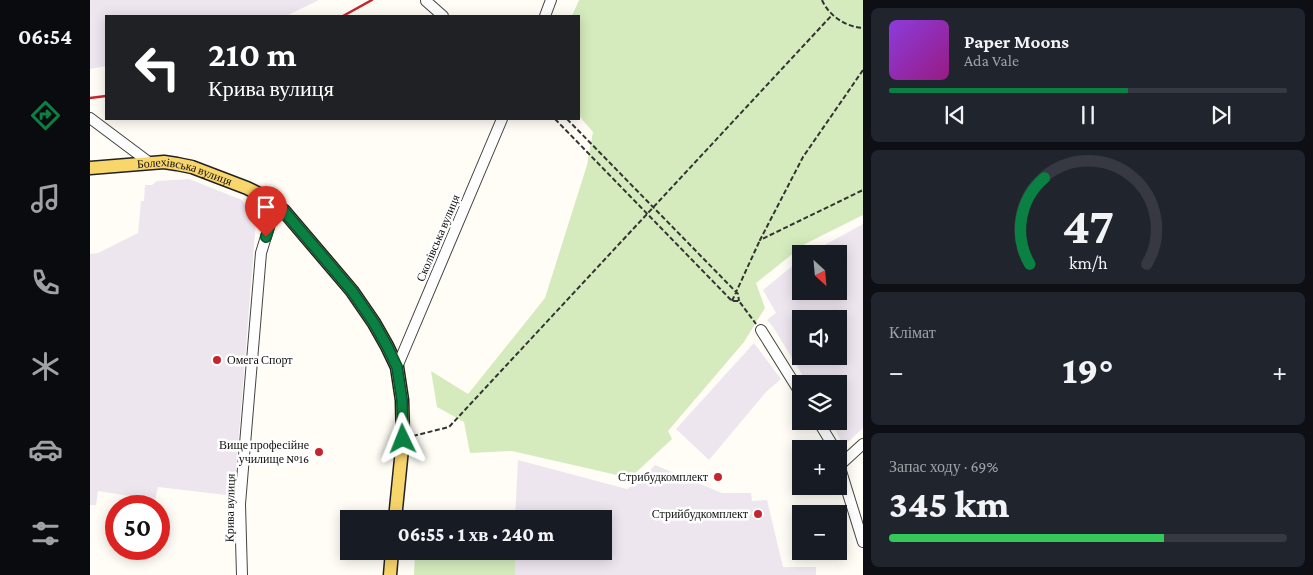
<!DOCTYPE html>
<html lang="uk">
<meta charset="utf-8">
<style>
:root{--surface:#171b24;--page:#20242c;--text:#f1f3f6;--muted:#9ea1a6;--line:#363941;--accent:#0b8043}
body{margin:0;font-family:"Crimson Pro",serif;background:var(--page);color:var(--text);height:100vh;display:flex;flex-direction:column;font-size:19px;white-space:nowrap}
*{box-sizing:border-box;margin:0}
p{font-size:16px;color:var(--muted)}
.icon{flex:none;width:28px;height:28px;fill:none;stroke:currentColor;stroke-width:2;stroke-linecap:round;stroke-linejoin:round}
.map{position:relative;flex:1;overflow:hidden}
.side{display:flex;flex-direction:column;gap:8px;padding:8px;background:#0d0f14;width:450px}
.side>*{flex:none}
.hud{position:absolute;left:15px;top:15px;width:475px;height:105px;border-radius:0px;box-shadow:0 2px 12px #0003;background:#202124;color:#fff;overflow:hidden}
.needle{width:32px;rotate:154deg}
.buttons{position:absolute;left:702px;top:245px;display:grid;gap:10px}
.buttons a{display:grid;place-items:center;width:55px;height:55px;border-radius:0px;background:var(--surface);box-shadow:0 2px 12px #0003;font-size:25px}
.speed{position:absolute;left:15px;top:495px;display:flex;gap:10px;font-size:25px;font-weight:700;text-align:center}
.speed>*{display:grid;place-content:center;width:65px;height:65px;border-radius:50%;background:var(--surface);box-shadow:0 2px 12px #0003;line-height:1}
.speed .limit{border:8px solid #d22;background:#fff;color:#111}
.pin{position:absolute;display:grid;place-items:center;width:42px;height:42px;color:#fff;margin:-51px -21px;border-radius:50% 50% 50% 0;rotate:-45deg;box-shadow:0 0 5px #0007}
.pin .icon{rotate:45deg}
.me{position:absolute;width:55px;margin:-28px;rotate:358deg;stroke-linejoin:round;filter:drop-shadow(0 0 4px #0008)}
.turn{display:flex;align-items:center;gap:18px;height:105px;padding:0 20px;font-size:22px}
.turn .icon{width:65px;height:65px;stroke-width:2.5}
.turn b{display:block;font-size:35px;line-height:42px}
.big{font-size:38px;font-weight:800;line-height:1.1}
.side .widget{flex:1;display:flex;flex-direction:column;justify-content:center;gap:8px;min-width:0;padding:0 18px;border-radius:8px;background:var(--page)}
.side .dial{align-items:center;gap:0}
.dial svg{height:130px;overflow:visible;fill:none;stroke:var(--line);stroke-width:7;stroke-linecap:round;text-anchor:middle}
.dial text{fill:var(--text);stroke:none}
.song{display:flex;align-items:center;gap:15px}
.cover{width:60px;height:60px;border-radius:8px;background:linear-gradient(135deg,hsl(270 70% 55%),hsl(310 70% 35%))}
.played{height:5px;border-radius:2px;background:linear-gradient(90deg,var(--accent) 60%,var(--line) 60%)}
.keys{display:flex;justify-content:space-around;direction:ltr}
.heat{display:flex;justify-content:space-between;align-items:center;font-size:28px;direction:ltr}
.charge{height:8px;border-radius:4px;background:linear-gradient(90deg,#34c759 69%,var(--line) 0)}
.trip{position:absolute;left:250px;top:510px;width:272px;height:50px;border-radius:0px;background:var(--surface);box-shadow:0 2px 12px #0003;font-weight:800;line-height:50px;text-align:center}
main{display:flex;flex:1;min-height:0}
.tabs{display:flex;flex-direction:column;width:90px;justify-content:space-around;align-items:center;background:#090b0e;color:var(--muted)}
.tabs .icon{width:35px;height:35px}
.tabs .current{color:var(--accent)}
.tabs b{font-size:22px;color:var(--text)}
.map>svg:first-child{display:block}
.industrial{fill:#eee6ef;fill-rule:evenodd}
.green{fill:#d5ebbd}
.lines{fill:none;stroke-linecap:round;stroke-linejoin:round}
.minor-casing{stroke:#444;stroke-width:12}
.major-casing{stroke:#222;stroke-width:15}
.path{stroke:#333;stroke-width:2;stroke-dasharray:5 2.5;stroke-linecap:butt}
.minor{stroke:#fff;stroke-width:10}
.major{stroke:#f9d66b;stroke-width:12}
.rail{stroke:#c4262e;stroke-width:2.5}
.route-casing{stroke:#07532c;stroke-width:12}
.route{stroke:#0b8043;stroke-width:9}
.poi-dot{fill:#c4262e;stroke:#fff;stroke-width:2}
.labels{text-anchor:middle;dominant-baseline:central;stroke-width:5;stroke-linejoin:round;paint-order:stroke}
.street-label{font-size:12px;fill:#111;stroke:#fff}
.poi-label{font-size:12px;fill:#111;stroke:#fff;text-anchor:end}
</style>
<main>
<nav class="tabs">
<b>06:54</b>
<svg class="icon current" aria-label="directions" viewBox="0 0 24 24"><path d="M12 3l9 9-9 9-9-9zM9 14v-3h6M13 9l2 2-2 2"/></svg>
<svg class="icon" aria-label="music" viewBox="0 0 24 24"><path d="M9 18V5l10-2v13"/><circle cx="6" cy="18" r="3"/><circle cx="16" cy="16" r="3"/></svg>
<svg class="icon" aria-label="phone" viewBox="0 0 24 24"><path d="M5 4h4l2 5-3 2q2 4 5 5l2-3 5 2v4C11 20 4 13 5 4z"/></svg>
<svg class="icon" aria-label="climate" viewBox="0 0 24 24"><path d="M12 3v18M4 7l16 10M4 17L20 7"/></svg>
<svg class="icon" aria-label="car" viewBox="0 0 24 24"><path d="M5 17H2v-5l4-1 3-4h7l3 4 3 1v5h-3M9 17h6M6 11h13"/><circle cx="7" cy="17" r="2"/><circle cx="17" cy="17" r="2"/></svg>
<svg class="icon" aria-label="filters" viewBox="0 0 24 24"><path d="M4 7h16M4 17h16"/><circle cx="9" cy="7" r="2"/><circle cx="15" cy="17" r="2"/></svg>
</nav>
<div class="map">
<svg width="773" height="575" viewBox="0 0 773 575">
<rect width="100%" height="100%" fill="#fffdf5"/>
<path class="industrial" d="M0 0H229L196 16H16V66L0 69Z
M99 179 152 200 166 221 144 496 68 487 65 500 8 491 6 505H0V254L8 253 48 233 51 201H54L55 185H62L67 181Z
M773 224V428L757 443H752L741 421H749V384H718L683 327 677 320 686 313 673 290 711 259V291H749V254H718ZM711 319H749V356H711Z
M664 343 691 379 676 392 619 460 586 429Z
M428 460 537 489 551 480 565 465 632 493H661L662 501 677 500 693 567H726V575H425V551H514V519H425Z"/>
<path class="green" d="M489 0H773V215L715 244 666 283 675 308 654 342 578 431 582 439 540 478 422 451 380 453 374 422 347 407 341 371 378 394 455 298 497 165 503 132 489 116V16H482Z
M325 551H425V575H324Z"/>
<g class="lines">
<defs>
<path id="minor" d="M336 1 353 16
M455 16 461 0
M0 118 60 163
M671 330 711 394
M307 367 412 119
M728 421 745 449
M749 459 751 464V471L773 542
M751 464 773 444
M152 575 150 504 171 253 186 204"/>
<g id="major">
<path id="s1" d="M0 168 74 162 87 164 102 167 157 188 173 196 194 211 262 291 284 323 297 346 307 367 312 400 313 439 305 519"/>
<path d="M300 575 302 551"/>
</g>
</defs>
<use href="#minor" class="minor-casing"/>
<use href="#major" class="major-casing"/>
<path class="path" d="M732 0C739 16 756 27 773 28
M773 70 713 157 670 240 773 190
M465 119 642 301H649L666 324
M477 119 648 294 649 301
M642 301 670 240
M323 436 359 427 742 15"/>
<use href="#minor" class="minor"/>
<use href="#major" class="major"/>
<path class="rail" d="M253 16 282 0
M0 98 16 96"/>
</g>
<g class="lines">
<defs>
<path id="route" d="M176 237 186 204 194 211 262 291 284 323 297 346 307 367 312 400 313 439"/>
</defs>
<use href="#route" class="route-casing"/>
<use href="#route" class="route"/>
</g>
<g class="poi-dot">
<circle cx="127" cy="360" r="5"/>
<circle cx="229" cy="452" r="5"/>
<circle cx="628" cy="477" r="5"/>
<circle cx="668" cy="514" r="5"/>
</g>
<g class="labels">
<g class="street-label">
<text stroke="none"><textPath href="#s1" startOffset="96">Болехівська вулиця</textPath></text>
<text transform="translate(348 238) rotate(-67)">Сколівська вулиця</text>
<text transform="translate(140 508) rotate(-89)">Крива вулиця</text>
</g>
<g class="poi-label">
<text x="137" y="360" text-anchor="start">Омега Спорт</text>
<text x="219" y="445">Вище професійне<tspan x="219" dy="14">училище №16</tspan></text>
<text x="618" y="477">Стрибудкомплект</text>
<text x="658" y="514">Стрийбудкомплект</text>
</g>
</g>
</svg>
<div class="buttons">
<a><svg class="needle" viewBox="-14 -14 28 28"><path d="M0-13l5 13h-10z" fill="#e53935"/><path d="M0 13l5-13h-10z" fill="#9ea1a6"/></svg></a>
<a><svg class="icon" aria-label="sound" viewBox="0 0 24 24"><path d="M4 9h4l5-4v14l-5-4H4zM17 9q2 3 0 6"/></svg></a>
<a><svg class="icon" aria-label="layers" viewBox="0 0 24 24"><path d="M12 4l9 5-9 5-9-5zM3 14l9 5 9-5"/></svg></a>
<a>+</a>
<a>−</a>
</div>
<div class="speed"><div class="limit">50</div></div>
<div class="pin" style="left:176px;top:237px;background:#d93025"><svg class="icon" aria-label="arrive" viewBox="0 0 24 24"><path d="M6 21V4h12l-3 4 3 4H6"/></svg></div>
<svg class="me" style="left:313px;top:439px" viewBox="-20 -20 40 40"><path d="M0-17L14 15 0 8-14 15z" fill="#0b8043" stroke="#fff" stroke-width="4"/></svg>
<div class="trip">06:55 · 1 хв · 240 m</div>
<div class="hud">
<div class="turn"><svg class="icon" aria-label="left" viewBox="0 0 24 24"><path d="M17 20v-9H6M10 6l-5 5 5 5"/></svg><div><b>210 m</b>Крива вулиця</div></div>
</div>
</div>
<section class="side">
<div class="widget">
<div class="song"><i class="cover"></i><div><b>Paper Moons</b><p>Ada Vale</p></div></div>
<div class="played"></div>
<div class="keys"><svg class="icon" aria-label="previous" viewBox="0 0 24 24"><path d="M18 5L8 12l10 7zM5 5v14"/></svg><svg class="icon" aria-label="pause" viewBox="0 0 24 24"><path d="M8 5v14M16 5v14"/></svg><svg class="icon" aria-label="next" viewBox="0 0 24 24"><path d="M6 5l10 7-10 7zM19 5v14"/></svg></div>
</div>
<div class="widget dial"><svg viewBox="0 0 100 80">
<path d="M14 69A42 42 0 1 1 86 69"/>
<path d="M14 69A42 42 0 0 1 23 16" stroke="#0b8043"/>
<text x="50" y="56" font-size="32" font-weight="700">47</text>
<text x="50" y="72" font-size="11">km/h</text>
</svg></div>
<div class="widget"><p>Клімат</p>
<div class="heat"><a>−</a><b class="big">19°</b><a>+</a></div>
</div>
<div class="widget"><p>Запас ходу · 69%</p><b class="big">345 km</b><div class="charge"></div></div>
</section>
</main>
